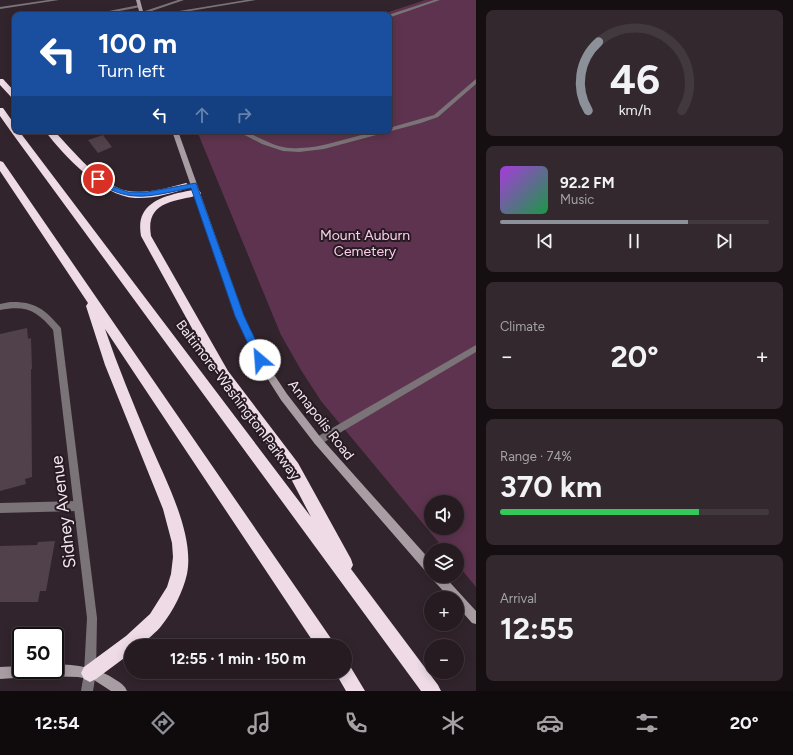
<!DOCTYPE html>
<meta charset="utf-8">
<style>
:root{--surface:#261b21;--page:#32282e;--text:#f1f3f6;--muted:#a4a1a5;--line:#42393f;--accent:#8c9099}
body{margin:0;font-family:Figtree,sans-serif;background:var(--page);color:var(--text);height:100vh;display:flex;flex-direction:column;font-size:15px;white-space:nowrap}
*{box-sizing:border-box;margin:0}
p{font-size:13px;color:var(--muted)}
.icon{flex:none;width:22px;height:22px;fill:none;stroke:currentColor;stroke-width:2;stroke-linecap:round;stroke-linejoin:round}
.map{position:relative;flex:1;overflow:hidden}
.sheet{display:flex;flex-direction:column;gap:10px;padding:10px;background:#150f12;width:317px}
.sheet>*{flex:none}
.guide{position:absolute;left:12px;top:12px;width:380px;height:122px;border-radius:8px;box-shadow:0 2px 10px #0003,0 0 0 1px var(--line);background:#1a4fa0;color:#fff;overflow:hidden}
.buttons{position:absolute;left:424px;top:495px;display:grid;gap:8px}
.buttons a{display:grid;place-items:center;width:40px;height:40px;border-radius:50%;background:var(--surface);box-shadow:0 2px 10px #0003,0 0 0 1px var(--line);font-size:20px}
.speed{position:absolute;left:12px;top:627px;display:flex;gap:8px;font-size:20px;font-weight:700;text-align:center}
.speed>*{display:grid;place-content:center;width:52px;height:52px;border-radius:50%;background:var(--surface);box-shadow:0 2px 10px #0003,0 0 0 1px var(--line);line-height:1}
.speed .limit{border:2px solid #111;border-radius:6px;background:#fff;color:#111}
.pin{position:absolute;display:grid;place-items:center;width:34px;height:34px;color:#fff;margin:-17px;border:2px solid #fff;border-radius:50%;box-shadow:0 1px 4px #0007}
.me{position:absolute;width:44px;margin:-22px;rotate:333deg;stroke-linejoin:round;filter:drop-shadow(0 0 3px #0008)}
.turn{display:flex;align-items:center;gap:14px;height:84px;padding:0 20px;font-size:18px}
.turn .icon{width:52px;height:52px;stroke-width:2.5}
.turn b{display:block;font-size:28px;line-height:34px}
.lanes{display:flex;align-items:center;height:38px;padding:0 20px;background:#0003;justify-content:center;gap:20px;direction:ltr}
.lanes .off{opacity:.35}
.big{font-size:30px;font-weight:700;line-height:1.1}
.sheet .card{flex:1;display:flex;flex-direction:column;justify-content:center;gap:6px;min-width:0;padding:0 14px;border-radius:8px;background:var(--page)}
.sheet .dial{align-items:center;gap:0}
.dial svg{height:104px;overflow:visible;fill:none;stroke:var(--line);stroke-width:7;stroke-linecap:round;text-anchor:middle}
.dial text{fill:var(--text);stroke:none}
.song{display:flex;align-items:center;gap:12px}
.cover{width:48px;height:48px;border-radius:6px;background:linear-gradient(135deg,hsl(280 70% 55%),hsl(140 70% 35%))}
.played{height:4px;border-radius:2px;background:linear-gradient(90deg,var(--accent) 70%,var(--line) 70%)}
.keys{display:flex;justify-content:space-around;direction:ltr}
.heat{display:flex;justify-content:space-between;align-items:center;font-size:22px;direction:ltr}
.charge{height:6px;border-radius:3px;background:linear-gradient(90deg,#34c759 74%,var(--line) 0)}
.trip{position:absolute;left:124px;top:639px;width:228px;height:40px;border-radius:20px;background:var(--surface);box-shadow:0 2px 10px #0003,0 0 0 1px var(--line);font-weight:700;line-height:40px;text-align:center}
.tabs{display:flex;height:64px;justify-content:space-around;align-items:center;background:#0f0b0d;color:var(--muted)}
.tabs .icon{width:28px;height:28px}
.tabs .on{color:var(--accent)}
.tabs b{font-size:18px;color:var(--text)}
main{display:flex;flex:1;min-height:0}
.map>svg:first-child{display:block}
.green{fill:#5e334f;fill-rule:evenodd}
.building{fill:#51414a}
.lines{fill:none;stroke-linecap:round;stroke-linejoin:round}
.lane{fill:#7a7377;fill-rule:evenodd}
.street{fill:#7a7377;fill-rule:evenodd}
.secondary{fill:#a99da4;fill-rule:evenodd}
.highway{fill:#eedbe6;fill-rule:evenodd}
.route{fill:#1a73e8;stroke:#114b97}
.labels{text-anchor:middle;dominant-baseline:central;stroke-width:4;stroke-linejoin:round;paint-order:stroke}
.park-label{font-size:14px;fill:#fcd0eb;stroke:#281a23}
.street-label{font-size:14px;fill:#f2e8ee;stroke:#281a23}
.near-street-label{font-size:17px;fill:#f2e8ee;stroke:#281a23}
</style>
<main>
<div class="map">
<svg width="476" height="691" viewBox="0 0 476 691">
<rect width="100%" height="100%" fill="#32242c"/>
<path class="green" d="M425 0H476V587L457 564V550H445L321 401 301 370 281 335 197 131H389V15H380ZM431 502H457V528H431Z"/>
<path class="building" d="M103 135 112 147 98 153 88 140Z
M27 328 28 339 31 338 32 369H31L32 477 25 479 26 484 0 491V334Z
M55 541 46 591H40L38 602H0V546L37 545 38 542Z"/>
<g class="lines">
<path class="lane" d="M48 0H59L0 9V7Z
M178 0H184L143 14 139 13Z
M246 0H256L166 15H155Z
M434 0H440L391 17H389V15H388Z
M139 5 141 6V7L98 15H89Z
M242 12 245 15H228Z
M476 79V84L438 117 421 123 324 149 299 152 283 151 262 144 237 131C248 131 256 137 266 141 276 146 287 149 299 148 330 148 360 131 389 131V128L434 115Z
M10 302C34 301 45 309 60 327L61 329 60 331H54C37 311 27 305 0 310V304Z
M476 345V352L321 444 318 445 315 444 313 441 315 438Z
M78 501 81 503 83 506 81 509 78 511 0 513V503Z"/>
<path class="street" d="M57 326 60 327 61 329 97 618 96 673 93 691H81L84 673 87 618 53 329 54 327Z"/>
<path class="secondary" d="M136 0H140L144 15H140Z
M172 131H178L244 316 263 358 287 394 321 438 431 561V574L427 573 315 444 281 400 257 362 236 316Z
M432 576H444L476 611V624L472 623 457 606V598H450L433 580Z
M55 664C77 665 97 667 116 680 121 683 125 686 127 691H111L94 680 78 677 44 676 0 679V667L21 666V670H55Z"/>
<path class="highway" d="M0 79H3L15 92V98H12L0 85Z
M0 108H3L15 125V131H19L311 517 288 473 220 379 141 236C136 208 154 199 178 193 185 192 193 189 199 191L201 193 199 195C174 202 145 201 151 236L228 371 298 463 351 559 353 565 351 569 438 685 441 691H421L12 133 0 116Z
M45 131H54C73 150 100 186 128 191 147 194 168 188 186 183L191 186 189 188C172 193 153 199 135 198 102 196 64 156 45 131Z
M0 161 3 162 332 640 334 646H316L105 329C118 367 133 403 148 439 164 477 195 533 187 574 183 592 173 611 162 625 156 633 147 639 140 646H131V653L96 679 90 682 84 679 81 673 84 667 126 636 150 614 167 587 171 574 173 557 172 543 163 509 105 365 86 306 88 303 0 171Z
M345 664 350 666 365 691H346L335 672H345Z"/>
</g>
<path class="route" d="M98 177 114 187 128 192H147L196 183 244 316 265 360 264 363H257L235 316 191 188C153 195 130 205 96 181V178Z"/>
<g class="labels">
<g class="park-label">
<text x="365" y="235">Mount Auburn<tspan x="365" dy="16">Cemetery</tspan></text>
</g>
<g class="street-label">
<text transform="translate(238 400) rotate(53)">Baltimore-Washington Parkway</text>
<text transform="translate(321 420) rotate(52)">Annapolis Road</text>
</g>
<g class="near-street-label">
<text transform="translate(63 512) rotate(-97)">Sidney Avenue</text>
</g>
</g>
</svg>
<div class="buttons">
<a><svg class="icon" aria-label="sound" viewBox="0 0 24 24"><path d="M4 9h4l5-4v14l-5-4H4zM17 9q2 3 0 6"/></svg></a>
<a><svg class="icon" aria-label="layers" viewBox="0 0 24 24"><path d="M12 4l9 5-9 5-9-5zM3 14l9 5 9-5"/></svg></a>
<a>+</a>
<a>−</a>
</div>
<div class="speed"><div class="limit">50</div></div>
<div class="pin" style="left:98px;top:179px;background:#d93025"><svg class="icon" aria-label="arrive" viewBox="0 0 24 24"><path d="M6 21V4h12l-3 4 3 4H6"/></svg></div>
<svg class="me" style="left:260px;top:360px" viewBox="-20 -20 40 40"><circle r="19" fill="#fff"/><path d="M0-13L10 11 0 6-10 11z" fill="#1a73e8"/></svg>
<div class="trip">12:55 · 1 min · 150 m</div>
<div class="guide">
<div class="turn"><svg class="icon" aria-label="left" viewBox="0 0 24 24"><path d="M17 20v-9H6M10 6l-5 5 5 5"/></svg><div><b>100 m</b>Turn left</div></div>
<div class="lanes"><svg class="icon" aria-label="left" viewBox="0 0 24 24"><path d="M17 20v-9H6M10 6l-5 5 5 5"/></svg><svg class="icon off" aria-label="ahead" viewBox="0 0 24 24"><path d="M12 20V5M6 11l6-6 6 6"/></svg><svg class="icon off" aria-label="right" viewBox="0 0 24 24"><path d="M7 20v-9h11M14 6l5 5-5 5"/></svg></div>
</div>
</div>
<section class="sheet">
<div class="card dial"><svg viewBox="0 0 100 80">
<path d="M14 69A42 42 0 1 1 86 69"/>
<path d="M14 69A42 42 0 0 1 22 16" stroke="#8c9099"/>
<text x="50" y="56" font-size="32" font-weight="700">46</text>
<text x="50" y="72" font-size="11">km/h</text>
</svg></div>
<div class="card">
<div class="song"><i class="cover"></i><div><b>92.2 FM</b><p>Music</p></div></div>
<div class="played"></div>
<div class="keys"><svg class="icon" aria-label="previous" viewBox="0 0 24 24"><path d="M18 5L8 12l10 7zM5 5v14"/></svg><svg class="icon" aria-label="pause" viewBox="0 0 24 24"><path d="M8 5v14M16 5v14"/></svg><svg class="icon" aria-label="next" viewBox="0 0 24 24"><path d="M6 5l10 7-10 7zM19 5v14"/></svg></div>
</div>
<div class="card"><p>Climate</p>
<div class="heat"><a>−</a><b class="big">20°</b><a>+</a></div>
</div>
<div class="card"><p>Range · 74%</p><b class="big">370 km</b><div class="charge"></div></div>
<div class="card"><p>Arrival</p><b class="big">12:55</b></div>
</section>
</main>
<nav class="tabs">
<b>12:54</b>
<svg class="icon on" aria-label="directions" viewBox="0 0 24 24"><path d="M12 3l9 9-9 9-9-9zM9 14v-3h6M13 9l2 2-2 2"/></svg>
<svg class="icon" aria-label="music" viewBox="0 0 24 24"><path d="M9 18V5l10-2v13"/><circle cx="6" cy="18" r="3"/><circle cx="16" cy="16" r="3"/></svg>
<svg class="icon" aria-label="phone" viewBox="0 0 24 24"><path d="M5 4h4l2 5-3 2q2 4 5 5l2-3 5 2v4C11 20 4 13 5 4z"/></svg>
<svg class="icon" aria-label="climate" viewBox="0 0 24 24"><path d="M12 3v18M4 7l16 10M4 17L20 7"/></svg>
<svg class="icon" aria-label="car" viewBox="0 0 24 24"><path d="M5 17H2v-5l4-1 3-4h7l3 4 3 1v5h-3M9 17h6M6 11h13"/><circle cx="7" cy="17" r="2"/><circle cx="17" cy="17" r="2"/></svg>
<svg class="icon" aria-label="filters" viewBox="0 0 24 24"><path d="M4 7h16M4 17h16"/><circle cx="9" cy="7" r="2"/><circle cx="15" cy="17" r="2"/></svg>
<b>20°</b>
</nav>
